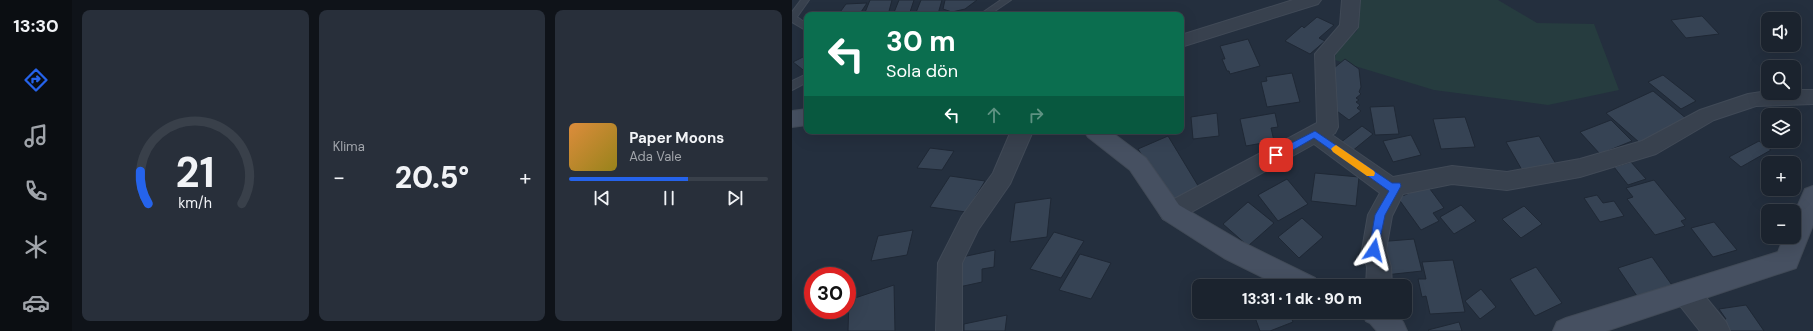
<!DOCTYPE html>
<html lang="tr">
<meta charset="utf-8">
<style>
:root{--surface:#1b232e;--page:#282f3a;--text:#f1f3f6;--muted:#a0a4aa;--line:#39404a;--accent:#2563eb}
body{margin:0;font-family:"DM Sans",sans-serif;background:var(--page);color:var(--text);height:100vh;display:flex;flex-direction:column;font-size:15px;white-space:nowrap}
*{box-sizing:border-box;margin:0}
p{font-size:13px;color:var(--muted)}
.icon{flex:none;width:22px;height:22px;fill:none;stroke:currentColor;stroke-width:2;stroke-linecap:round;stroke-linejoin:round}
.map{position:relative;flex:1;overflow:hidden}
.sheet{display:flex;flex-direction:column;gap:10px;padding:10px;background:#0f1319;width:720px}
.sheet>*{flex:none}
.hud{position:absolute;left:12px;top:12px;width:380px;height:122px;border-radius:8px;box-shadow:0 4px 16px #0002,0 0 0 1px var(--line);background:#0b6e4f;color:#fff;overflow:hidden}
.fabs{position:absolute;left:969px;top:12px;display:grid;gap:8px}
.fabs a{display:grid;place-items:center;width:40px;height:40px;border-radius:8px;background:var(--surface);box-shadow:0 4px 16px #0002,0 0 0 1px var(--line);font-size:20px}
.speed{position:absolute;left:12px;top:267px;display:flex;gap:8px;font-size:20px;font-weight:700;text-align:center}
.speed>*{display:grid;place-content:center;width:52px;height:52px;border-radius:50%;background:var(--surface);box-shadow:0 4px 16px #0002,0 0 0 1px var(--line);line-height:1}
.speed .limit{border:6px solid #d22;background:#fff;color:#111}
.pin{position:absolute;display:grid;place-items:center;width:34px;height:34px;color:#fff;margin:-17px;border-radius:8px;box-shadow:0 2px 6px #0006}
.me{position:absolute;width:44px;margin:-22px;rotate:10deg;stroke-linejoin:round;filter:drop-shadow(0 0 3px #0008)}
.turn{display:flex;align-items:center;gap:14px;height:84px;padding:0 16px;font-size:18px}
.turn .icon{width:52px;height:52px;stroke-width:2.5}
.turn b{display:block;font-size:28px;line-height:34px}
.lanes{display:flex;align-items:center;height:38px;padding:0 16px;background:#0003;justify-content:center;gap:20px;direction:ltr}
.lanes .off{opacity:.35}
.big{font-size:30px;font-weight:800;line-height:1.1}
.sheet .tile{flex:1;display:flex;flex-direction:column;justify-content:center;gap:6px;min-width:0;padding:0 14px;border-radius:8px;background:var(--page)}
.sheet .dial{align-items:center;gap:0}
.dial svg{height:104px;overflow:visible;fill:none;stroke:var(--line);stroke-width:7;stroke-linecap:round;text-anchor:middle}
.dial text{fill:var(--text);stroke:none}
.song{display:flex;align-items:center;gap:12px}
.cover{width:48px;height:48px;border-radius:6px;background:linear-gradient(135deg,hsl(30 70% 55%),hsl(50 70% 35%))}
.played{height:4px;border-radius:2px;background:linear-gradient(90deg,var(--accent) 60%,var(--line) 60%)}
.keys{display:flex;justify-content:space-around;direction:ltr}
.heat{display:flex;justify-content:space-between;align-items:center;font-size:22px;direction:ltr}
.sheet .tiles{flex:1;display:grid;gap:10px;grid-template-columns:repeat(3,1fr)}
.trip{position:absolute;left:400px;top:279px;width:220px;height:40px;border-radius:8px;background:var(--surface);box-shadow:0 4px 16px #0002,0 0 0 1px var(--line);font-weight:800;line-height:40px;text-align:center}
main{display:flex;flex:1;min-height:0}
.menu{display:flex;flex-direction:column;width:72px;justify-content:space-around;align-items:center;background:#0b0e12;color:var(--muted)}
.menu .icon{width:28px;height:28px}
.menu .on{color:var(--accent)}
.menu b{font-size:18px;color:var(--text)}
.map>svg:first-child{display:block}
.green{fill:#263c3f}
.building{fill:#364354;stroke:#1f2835}
.lines{fill:none;stroke-linecap:round;stroke-linejoin:round}
.lane-casing{stroke:#414a57;stroke-width:2}
.street-casing{stroke:#414a57;stroke-width:2}
.secondary-casing{stroke:#414a57;stroke-width:2}
.lane{fill:#38414e;fill-rule:evenodd}
.street{fill:#38414e;fill-rule:evenodd}
.secondary{fill:#465061;fill-rule:evenodd}
.route{fill:#2563eb;stroke:#184099}
.slow{fill:#f59e0b}
</style>
<main>
<nav class="menu">
<b>13:30</b>
<svg class="icon on" aria-label="directions" viewBox="0 0 24 24"><path d="M12 3l9 9-9 9-9-9zM9 14v-3h6M13 9l2 2-2 2"/></svg>
<svg class="icon" aria-label="music" viewBox="0 0 24 24"><path d="M9 18V5l10-2v13"/><circle cx="6" cy="18" r="3"/><circle cx="16" cy="16" r="3"/></svg>
<svg class="icon" aria-label="phone" viewBox="0 0 24 24"><path d="M5 4h4l2 5-3 2q2 4 5 5l2-3 5 2v4C11 20 4 13 5 4z"/></svg>
<svg class="icon" aria-label="climate" viewBox="0 0 24 24"><path d="M12 3v18M4 7l16 10M4 17L20 7"/></svg>
<svg class="icon" aria-label="car" viewBox="0 0 24 24"><path d="M5 17H2v-5l4-1 3-4h7l3 4 3 1v5h-3M9 17h6M6 11h13"/><circle cx="7" cy="17" r="2"/><circle cx="17" cy="17" r="2"/></svg>
</nav>
<section class="sheet">
<div class="tiles">
<div class="tile dial"><svg viewBox="0 0 100 80">
<path d="M14 69A42 42 0 1 1 86 69"/>
<path d="M14 69A42 42 0 0 1 8 44" stroke="#2563eb"/>
<text x="50" y="56" font-size="32" font-weight="700">21</text>
<text x="50" y="72" font-size="11">km/h</text>
</svg></div>
<div class="tile"><p>Klima</p>
<div class="heat"><a>−</a><b class="big">20.5°</b><a>+</a></div>
</div>
<div class="tile">
<div class="song"><i class="cover"></i><div><b>Paper Moons</b><p>Ada Vale</p></div></div>
<div class="played"></div>
<div class="keys"><svg class="icon" aria-label="previous" viewBox="0 0 24 24"><path d="M18 5L8 12l10 7zM5 5v14"/></svg><svg class="icon" aria-label="pause" viewBox="0 0 24 24"><path d="M8 5v14M16 5v14"/></svg><svg class="icon" aria-label="next" viewBox="0 0 24 24"><path d="M6 5l10 7-10 7zM19 5v14"/></svg></div>
</div>
</div>
</section>
<div class="map">
<svg width="1021" height="331" viewBox="0 0 1021 331">
<rect width="100%" height="100%" fill="#242f3e"/>
<path class="green" d="M568 0H706L745 23 802 24 827 90 756 105 642 90 543 60 544 48 565 31Z"/>
<path class="building" d="M78 0H100L96 15H72Z
M107 0H122L117 15H101Z
M129 0H150L146 14 123 15Z
M153 0H185L173 9 160 12 151 9Z
M75 3 67 15H46L54 4Z
M910 16 927 34 894 38 879 20Z
M525 17 542 25 527 38 533 41 518 54 493 41 510 26 512 28Z
M456 39 468 66 438 74 437 71H435L430 59H433L428 46Z
M11 57 15 60V73L1 62Z
M553 59 567 69 569 87 567 92 569 94 564 98 567 100 564 102 568 105 565 108 569 111 557 120 538 106 542 68Z
M500 73 508 102 475 107 469 82 475 81 474 77Z
M871 75 904 101 889 109 856 82Z
M861 91 895 119 848 143 814 113Z
M602 106 607 134 583 135 578 107Z
M425 113 427 136 401 139 399 117Z
M483 113 486 127 479 128 482 141 454 146 448 119Z
M673 117 683 147 649 149 641 119Z
M819 120 840 141 808 154 788 132Z
M570 126 581 134 559 152 548 143Z
M619 135 629 155 601 162 591 141Z
M376 136 408 189 382 204 346 149Z
M747 136 764 164 730 170 714 142Z
M967 141 979 150 949 167 937 157Z
M138 148 162 151 150 170 125 168Z
M839 162 854 179 836 185 822 167Z
M523 173 567 177 564 206 519 201Z
M158 176 193 181 174 212 138 207Z
M495 179 516 204 486 221 466 195Z
M862 180 894 219 889 221 893 226 863 235 835 199 841 197 834 188Z
M635 185 652 208 641 213 647 221 629 230 606 198Z
M805 195 811 203 822 201 832 216 808 222 792 198Z
M259 198 255 237 218 242 223 203Z
M456 202 482 223 456 246 431 224Z
M669 205 684 221 662 234 648 217Z
M732 206 750 224 729 238 710 219Z
M510 218 531 237 507 258 486 237Z
M922 222 945 250 921 257 899 228Z
M121 230 115 255 79 261 86 236Z
M262 232 292 241 269 278 238 269Z
M622 239 630 271 593 275 585 242Z
M203 250 202 267 190 269V282L167 287 170 257Z
M288 254 319 263 299 299 267 290Z
M860 257 882 288 847 299 826 268Z
M661 260 673 312 638 314 634 296 630 297 626 279H634L630 262Z
M744 267 770 303 743 316 718 279Z
M102 285 103 331H56L57 300Z
M689 289 704 307 688 319 673 301Z
M954 305 972 331H930L924 321 934 319 927 309Z
M461 312H497L501 322 478 331H468Z
M215 315 213 331H172V324Z
M667 322 670 331H637L636 330Z"/>
<g class="lines">
<defs>
<path id="lane" d="M9 0H17L5 17 15 24V31L0 22V12Z
M209 0H219L197 15H187Z
M15 74V82L0 90V81Z"/>
<path id="street" d="M501 0H529L526 4 389 47V35Z
M550 0H568L566 27 542 55 546 127 543 133 540 135 601 177 660 166 715 172 788 159 850 141 908 110 956 94 976 91V93H1002V90H1021V104L964 106 922 120 864 154 788 177 715 190 660 184 611 194 600 216 594 250 599 267 600 286H574L575 267 570 250 576 215 588 193 522 144 387 219 379 222 371 219 367 212 371 205 525 123 523 54 548 25Z
M219 131H241L218 184 186 230 170 263V331H144L146 263 170 216 201 173Z
M894 281 903 284 934 322 938 331H908L885 302 881 293 885 284Z"/>
<path id="secondary" d="M15 109V125L0 127V111Z
M292 131H318L354 158 387 205 450 242 523 278 527 286H488L432 258 371 219 338 170 296 137Z
M1021 186V225L1004 268 814 331H761L765 322 774 318 986 252 992 237H1002V214L1013 189Z
M570 312H603L611 322 615 331H585L578 323 574 321Z"/>
</defs>
<use href="#lane" class="lane-casing"/>
<use href="#street" class="street-casing"/>
<use href="#secondary" class="secondary-casing"/>
<use href="#lane" class="lane"/>
<use href="#street" class="street"/>
<use href="#secondary" class="secondary"/>
</g>
<path class="route" d="M523 131 600 183H608L609 186 593 215 585 253 582 255 578 253 577 250 583 215 597 191 522 138 487 158 484 159 479 155 480 153Z"/>
<path class="slow" d="M544 145 582 171 583 173 582 176H575L541 152 539 149 541 147Z"/>
</svg>
<div class="fabs">
<a><svg class="icon" aria-label="sound" viewBox="0 0 24 24"><path d="M4 9h4l5-4v14l-5-4H4zM17 9q2 3 0 6"/></svg></a>
<a><svg class="icon" aria-label="search" viewBox="0 0 24 24"><circle cx="10" cy="10" r="6"/><path d="M15 15l6 6"/></svg></a>
<a><svg class="icon" aria-label="layers" viewBox="0 0 24 24"><path d="M12 4l9 5-9 5-9-5zM3 14l9 5 9-5"/></svg></a>
<a>+</a>
<a>−</a>
</div>
<div class="speed"><div class="limit">30</div></div>
<div class="pin" style="left:484px;top:155px;background:#d93025"><svg class="icon" aria-label="arrive" viewBox="0 0 24 24"><path d="M6 21V4h12l-3 4 3 4H6"/></svg></div>
<svg class="me" style="left:582px;top:250px" viewBox="-20 -20 40 40"><path d="M0-17L14 15 0 8-14 15z" fill="#2563eb" stroke="#fff" stroke-width="4"/></svg>
<div class="trip">13:31 · 1 dk · 90 m</div>
<div class="hud">
<div class="turn"><svg class="icon" aria-label="left" viewBox="0 0 24 24"><path d="M17 20v-9H6M10 6l-5 5 5 5"/></svg><div><b>30 m</b>Sola dön</div></div>
<div class="lanes"><svg class="icon" aria-label="left" viewBox="0 0 24 24"><path d="M17 20v-9H6M10 6l-5 5 5 5"/></svg><svg class="icon off" aria-label="ahead" viewBox="0 0 24 24"><path d="M12 20V5M6 11l6-6 6 6"/></svg><svg class="icon off" aria-label="right" viewBox="0 0 24 24"><path d="M7 20v-9h11M14 6l5 5-5 5"/></svg></div>
</div>
</div>
</main>
